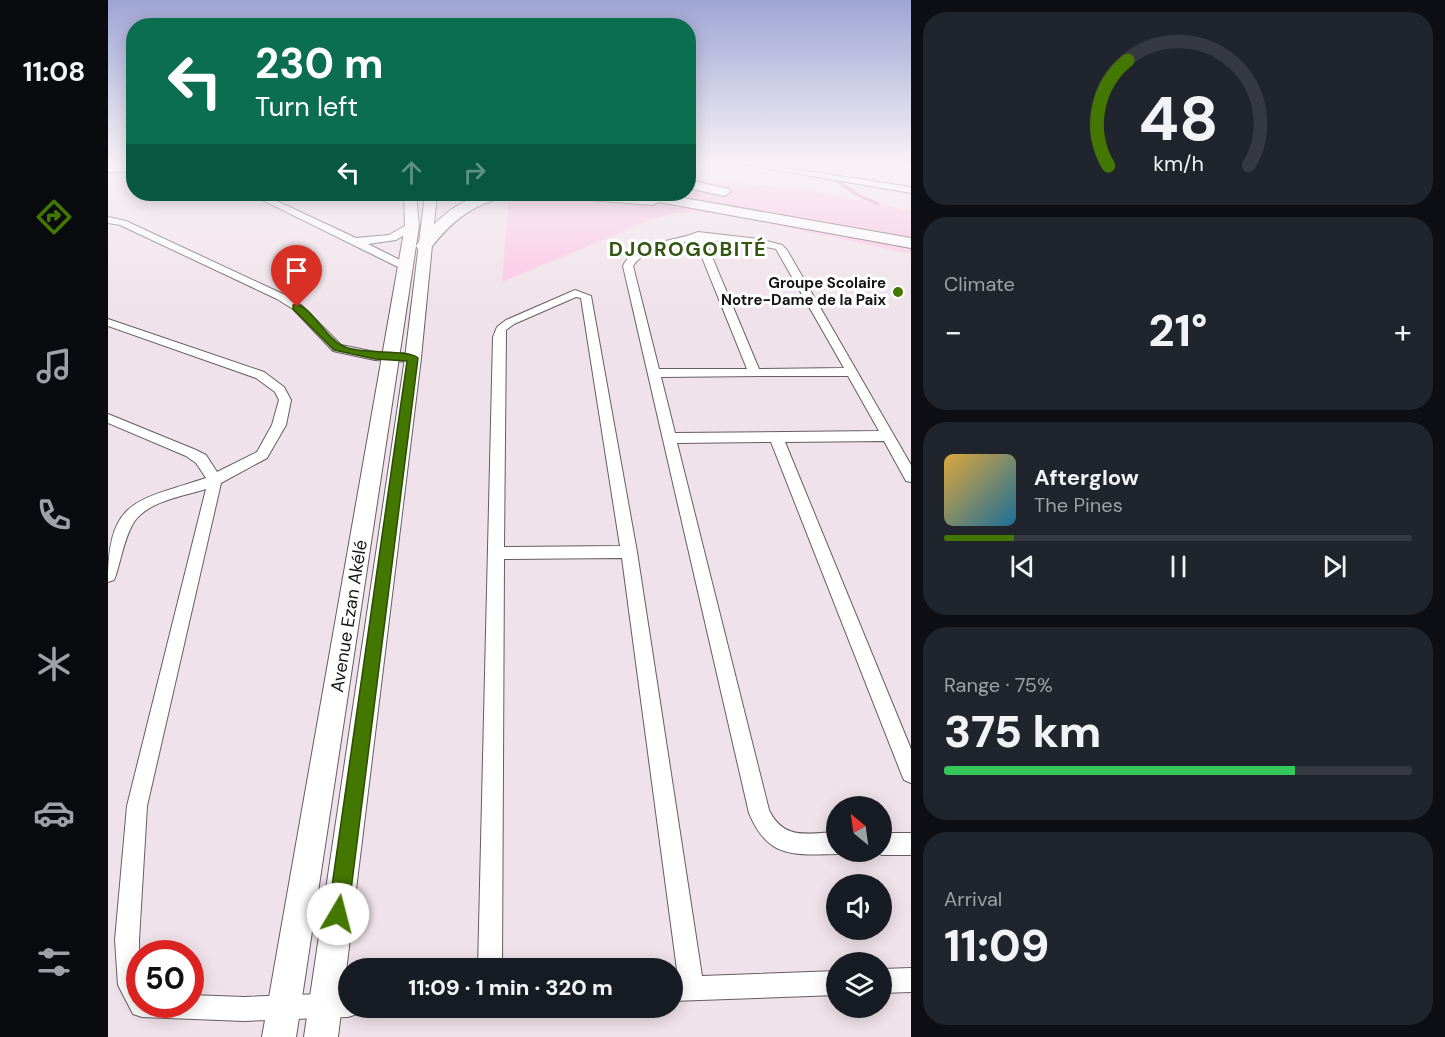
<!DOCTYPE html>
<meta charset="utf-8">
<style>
:root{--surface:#171b24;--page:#20242c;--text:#f1f3f6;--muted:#9ea1a6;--line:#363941;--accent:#470}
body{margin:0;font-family:"DM Sans",sans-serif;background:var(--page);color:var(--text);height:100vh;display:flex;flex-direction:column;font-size:22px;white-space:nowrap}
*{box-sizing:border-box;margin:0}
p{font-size:20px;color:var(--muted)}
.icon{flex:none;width:33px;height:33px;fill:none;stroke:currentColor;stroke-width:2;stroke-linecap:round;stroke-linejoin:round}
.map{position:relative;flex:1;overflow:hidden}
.sheet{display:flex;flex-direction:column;gap:12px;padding:12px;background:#0d0f14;width:534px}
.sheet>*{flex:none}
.guide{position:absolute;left:18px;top:18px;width:570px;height:183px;border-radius:24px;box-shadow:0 3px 15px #0003;background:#0b6e4f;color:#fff;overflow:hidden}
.needle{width:39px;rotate:331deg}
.fabs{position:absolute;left:718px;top:796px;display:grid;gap:12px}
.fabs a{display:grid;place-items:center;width:66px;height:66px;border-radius:50%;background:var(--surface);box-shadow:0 3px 15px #0003;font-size:30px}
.speed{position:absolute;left:18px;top:940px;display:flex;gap:12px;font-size:30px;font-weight:700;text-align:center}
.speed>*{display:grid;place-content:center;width:78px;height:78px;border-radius:50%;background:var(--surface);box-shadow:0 3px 15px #0003;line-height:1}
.speed .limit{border:9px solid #d22;background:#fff;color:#111}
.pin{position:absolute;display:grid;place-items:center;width:51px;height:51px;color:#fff;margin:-62px -26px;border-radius:50% 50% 50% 0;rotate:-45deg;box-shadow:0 0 6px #0007}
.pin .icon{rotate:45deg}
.me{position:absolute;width:66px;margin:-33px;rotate:8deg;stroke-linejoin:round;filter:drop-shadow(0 0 4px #0008)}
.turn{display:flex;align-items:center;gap:21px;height:126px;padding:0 30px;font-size:27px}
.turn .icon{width:78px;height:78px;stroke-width:2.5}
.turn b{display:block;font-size:42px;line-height:51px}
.lanes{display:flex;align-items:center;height:57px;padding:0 30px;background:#0003;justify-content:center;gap:30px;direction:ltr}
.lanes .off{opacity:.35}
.big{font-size:45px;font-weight:800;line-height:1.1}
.sheet .card{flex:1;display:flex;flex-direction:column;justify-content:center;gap:9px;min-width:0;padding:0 21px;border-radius:24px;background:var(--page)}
.sheet .dial{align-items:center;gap:0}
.dial svg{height:156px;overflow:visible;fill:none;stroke:var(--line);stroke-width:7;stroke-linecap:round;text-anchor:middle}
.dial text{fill:var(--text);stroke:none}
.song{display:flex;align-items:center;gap:18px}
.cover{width:72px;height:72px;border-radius:9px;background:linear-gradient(135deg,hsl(40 70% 55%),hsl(200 70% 35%))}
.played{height:6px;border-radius:3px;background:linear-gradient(90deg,var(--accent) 15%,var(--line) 15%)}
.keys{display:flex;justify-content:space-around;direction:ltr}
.heat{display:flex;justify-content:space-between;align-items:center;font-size:33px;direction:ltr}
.charge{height:9px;border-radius:4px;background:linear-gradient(90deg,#34c759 75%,var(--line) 0)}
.trip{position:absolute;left:230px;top:958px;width:345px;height:60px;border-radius:30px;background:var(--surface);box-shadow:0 3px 15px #0003;font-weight:800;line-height:60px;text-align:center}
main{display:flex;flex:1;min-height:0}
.menu{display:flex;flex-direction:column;width:108px;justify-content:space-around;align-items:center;background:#090b0e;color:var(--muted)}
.menu .icon{width:42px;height:42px}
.menu .current{color:var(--accent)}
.menu b{font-size:27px;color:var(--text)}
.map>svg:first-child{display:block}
.green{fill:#fbc5e4}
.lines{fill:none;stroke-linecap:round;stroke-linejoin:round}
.stream{stroke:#d28eb7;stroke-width:3}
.minor-casing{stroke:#685c63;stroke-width:2}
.tertiary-casing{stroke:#685c63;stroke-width:2}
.secondary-casing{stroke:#685c63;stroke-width:2}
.trunk-casing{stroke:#685c63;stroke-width:2}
.minor{fill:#fff;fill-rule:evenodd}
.tertiary{fill:#fff;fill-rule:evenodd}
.secondary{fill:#fff;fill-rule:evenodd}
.trunk{fill:#fff;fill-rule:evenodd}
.wall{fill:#b0a5ab}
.route{fill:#470;stroke:#2c4d00;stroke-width:1.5}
.poi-dot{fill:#470;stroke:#fff;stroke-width:2}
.labels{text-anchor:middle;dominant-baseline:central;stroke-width:6;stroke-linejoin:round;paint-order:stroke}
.far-poi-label{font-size:15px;font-weight:bold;fill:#171315;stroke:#fff;text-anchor:end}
.street-label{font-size:18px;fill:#171315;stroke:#fff}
.far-district-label{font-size:20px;font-weight:bold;letter-spacing:1.5px;fill:#345615;stroke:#fff}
</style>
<main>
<nav class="menu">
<b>11:08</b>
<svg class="icon current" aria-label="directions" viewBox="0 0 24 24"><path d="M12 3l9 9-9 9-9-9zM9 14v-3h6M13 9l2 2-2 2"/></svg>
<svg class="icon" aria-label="music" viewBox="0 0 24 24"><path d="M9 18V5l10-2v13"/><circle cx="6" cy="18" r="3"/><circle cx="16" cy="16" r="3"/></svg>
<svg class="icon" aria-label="phone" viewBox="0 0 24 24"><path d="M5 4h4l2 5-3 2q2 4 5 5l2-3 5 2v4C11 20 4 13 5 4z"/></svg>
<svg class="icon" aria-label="climate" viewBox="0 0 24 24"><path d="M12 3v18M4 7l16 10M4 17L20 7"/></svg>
<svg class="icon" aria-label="car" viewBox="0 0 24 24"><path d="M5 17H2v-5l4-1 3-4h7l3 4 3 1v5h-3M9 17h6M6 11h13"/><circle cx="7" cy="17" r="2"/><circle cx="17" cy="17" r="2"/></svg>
<svg class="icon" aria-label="filters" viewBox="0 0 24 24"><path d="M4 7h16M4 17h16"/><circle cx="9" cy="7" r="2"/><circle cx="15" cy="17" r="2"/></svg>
</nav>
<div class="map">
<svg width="803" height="1037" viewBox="0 0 803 1037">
<rect width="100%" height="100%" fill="#f0e2ea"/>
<path class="green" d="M581 179 698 190 803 211V254L612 213H567L542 220 394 282 401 194H580Z"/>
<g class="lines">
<path class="stream" d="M730 181 748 194 770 204"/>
<defs>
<path id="minor" d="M628 163H646L803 187V193Z
M0 217 18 221 177 295 193 305 233 345 267 352 305 354 311 358 305 362 267 360 225 351 185 309 169 299 12 225 0 223Z
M590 232 651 239 674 245 679 250 803 465V482L798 481 776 441 677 442 803 749V783L796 780 793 773 663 442 569 443 661 810C676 841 700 833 729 832V852H733L729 854C686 855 660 859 641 813L515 266C525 242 571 241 590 232ZM587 240 639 369H551L525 266C535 249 569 243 587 240ZM597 240 632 242 668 249 736 368 651 369ZM652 376H740L771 431 567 433 553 377Z
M467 290 483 296 529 552 594 976 729 971V995L564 1001V977H570L514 558 396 559 394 969H370L385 337 389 327 398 320ZM468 297 473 298 512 546 396 547 398 330 406 324Z
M0 319 156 372 176 387 183 400 178 425 159 458 113 483 39 806 31 940 32 1005H82V995L136 997 240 993V1008H251L249 1014 240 1017 136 1021 34 1017 25 1014 10 985 7 940 19 806 98 489C76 496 40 501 26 522 17 536 13 559 8 575L6 580 0 582C0 498 29 501 98 478L88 463 78 456 0 423V414L88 450 98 455 109 472 149 452 164 425 171 400 167 392 148 378 0 326Z
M774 833H803V855H774L768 852H774Z
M803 968V992L774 993V969Z"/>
<path id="tertiary" d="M0 166H26V172H0Z
M142 194H154L248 238 281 235 300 224H308V228L288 240 260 244 302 265 296 269 292 268Z"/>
<path id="secondary" d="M296 194H308L311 226 188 1037H154L297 226Z
M317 194H329L313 358 230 1037H196L297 358Z"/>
<path id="trunk" d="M0 163H26V167H0Z
M580 180 621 189 623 192 616 196 580 188Z
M377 194H399L397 197C363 205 343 222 322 249H310L308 246 310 243C329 219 347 202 377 194Z
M450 194H553L803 238V248L551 202 544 205 457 198Z"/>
</defs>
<use href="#minor" class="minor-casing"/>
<use href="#tertiary" class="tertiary-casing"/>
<use href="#secondary" class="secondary-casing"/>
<use href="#trunk" class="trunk-casing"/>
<use href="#minor" class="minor"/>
<use href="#tertiary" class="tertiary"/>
<use href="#secondary" class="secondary"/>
<use href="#trunk" class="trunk"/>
</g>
<path class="wall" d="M580 163H583L581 173H580Z"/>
<linearGradient id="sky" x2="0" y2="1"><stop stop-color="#9fa5d4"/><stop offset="0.53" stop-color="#f8f2f6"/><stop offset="1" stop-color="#f8f2f6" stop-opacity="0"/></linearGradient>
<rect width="803" height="308" fill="url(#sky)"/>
<path class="route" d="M189 304C207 311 216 336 233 345 251 356 298 348 310 358L240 914 237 921 230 924 223 921 220 914 299 361 267 359 226 350 185 309V305Z"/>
<circle class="poi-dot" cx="790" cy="292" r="6"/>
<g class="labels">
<g class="far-poi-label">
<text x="778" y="283">Groupe Scolaire<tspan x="778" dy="17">Notre-Dame de la Paix</tspan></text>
</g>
<g class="street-label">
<text transform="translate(241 616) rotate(-81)">Avenue Ezan Akélé</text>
</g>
<g class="far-district-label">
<text x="580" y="249">DJOROGOBITÉ</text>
</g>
</g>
</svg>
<div class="fabs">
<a><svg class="needle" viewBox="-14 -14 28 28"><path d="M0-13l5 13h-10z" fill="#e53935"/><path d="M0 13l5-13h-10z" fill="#9ea1a6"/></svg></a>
<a><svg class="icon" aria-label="sound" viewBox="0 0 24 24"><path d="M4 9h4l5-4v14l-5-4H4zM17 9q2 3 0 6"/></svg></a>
<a><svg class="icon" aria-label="layers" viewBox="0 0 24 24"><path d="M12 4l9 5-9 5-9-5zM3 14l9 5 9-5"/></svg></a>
</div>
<div class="speed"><div class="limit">50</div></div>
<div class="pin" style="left:189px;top:307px;background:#d93025"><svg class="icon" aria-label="arrive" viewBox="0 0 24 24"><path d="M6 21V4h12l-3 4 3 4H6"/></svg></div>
<svg class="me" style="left:230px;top:914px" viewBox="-20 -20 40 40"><circle r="19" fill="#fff"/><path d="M0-13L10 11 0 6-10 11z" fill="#470"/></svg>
<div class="trip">11:09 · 1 min · 320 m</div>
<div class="guide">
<div class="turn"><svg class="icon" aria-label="left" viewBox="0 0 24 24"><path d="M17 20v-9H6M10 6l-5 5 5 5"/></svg><div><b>230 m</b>Turn left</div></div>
<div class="lanes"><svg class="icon" aria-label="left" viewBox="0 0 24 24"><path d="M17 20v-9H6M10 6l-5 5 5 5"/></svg><svg class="icon off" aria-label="ahead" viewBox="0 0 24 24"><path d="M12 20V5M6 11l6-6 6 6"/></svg><svg class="icon off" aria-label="right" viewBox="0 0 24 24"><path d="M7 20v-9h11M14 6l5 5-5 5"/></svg></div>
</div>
</div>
<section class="sheet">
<div class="card dial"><svg viewBox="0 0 100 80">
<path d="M14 69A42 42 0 1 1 86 69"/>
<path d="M14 69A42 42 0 0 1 24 15" stroke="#470"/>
<text x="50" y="56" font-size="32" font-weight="700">48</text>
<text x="50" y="72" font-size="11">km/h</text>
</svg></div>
<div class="card"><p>Climate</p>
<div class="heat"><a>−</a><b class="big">21°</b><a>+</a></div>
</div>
<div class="card">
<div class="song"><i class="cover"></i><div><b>Afterglow</b><p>The Pines</p></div></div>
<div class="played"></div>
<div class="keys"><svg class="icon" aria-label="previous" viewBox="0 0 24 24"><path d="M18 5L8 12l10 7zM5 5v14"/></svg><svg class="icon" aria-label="pause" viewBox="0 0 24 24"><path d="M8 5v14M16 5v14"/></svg><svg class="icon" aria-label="next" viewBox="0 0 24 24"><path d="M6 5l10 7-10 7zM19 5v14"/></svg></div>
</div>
<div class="card"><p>Range · 75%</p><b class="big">375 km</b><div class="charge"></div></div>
<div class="card"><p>Arrival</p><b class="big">11:09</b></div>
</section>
</main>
